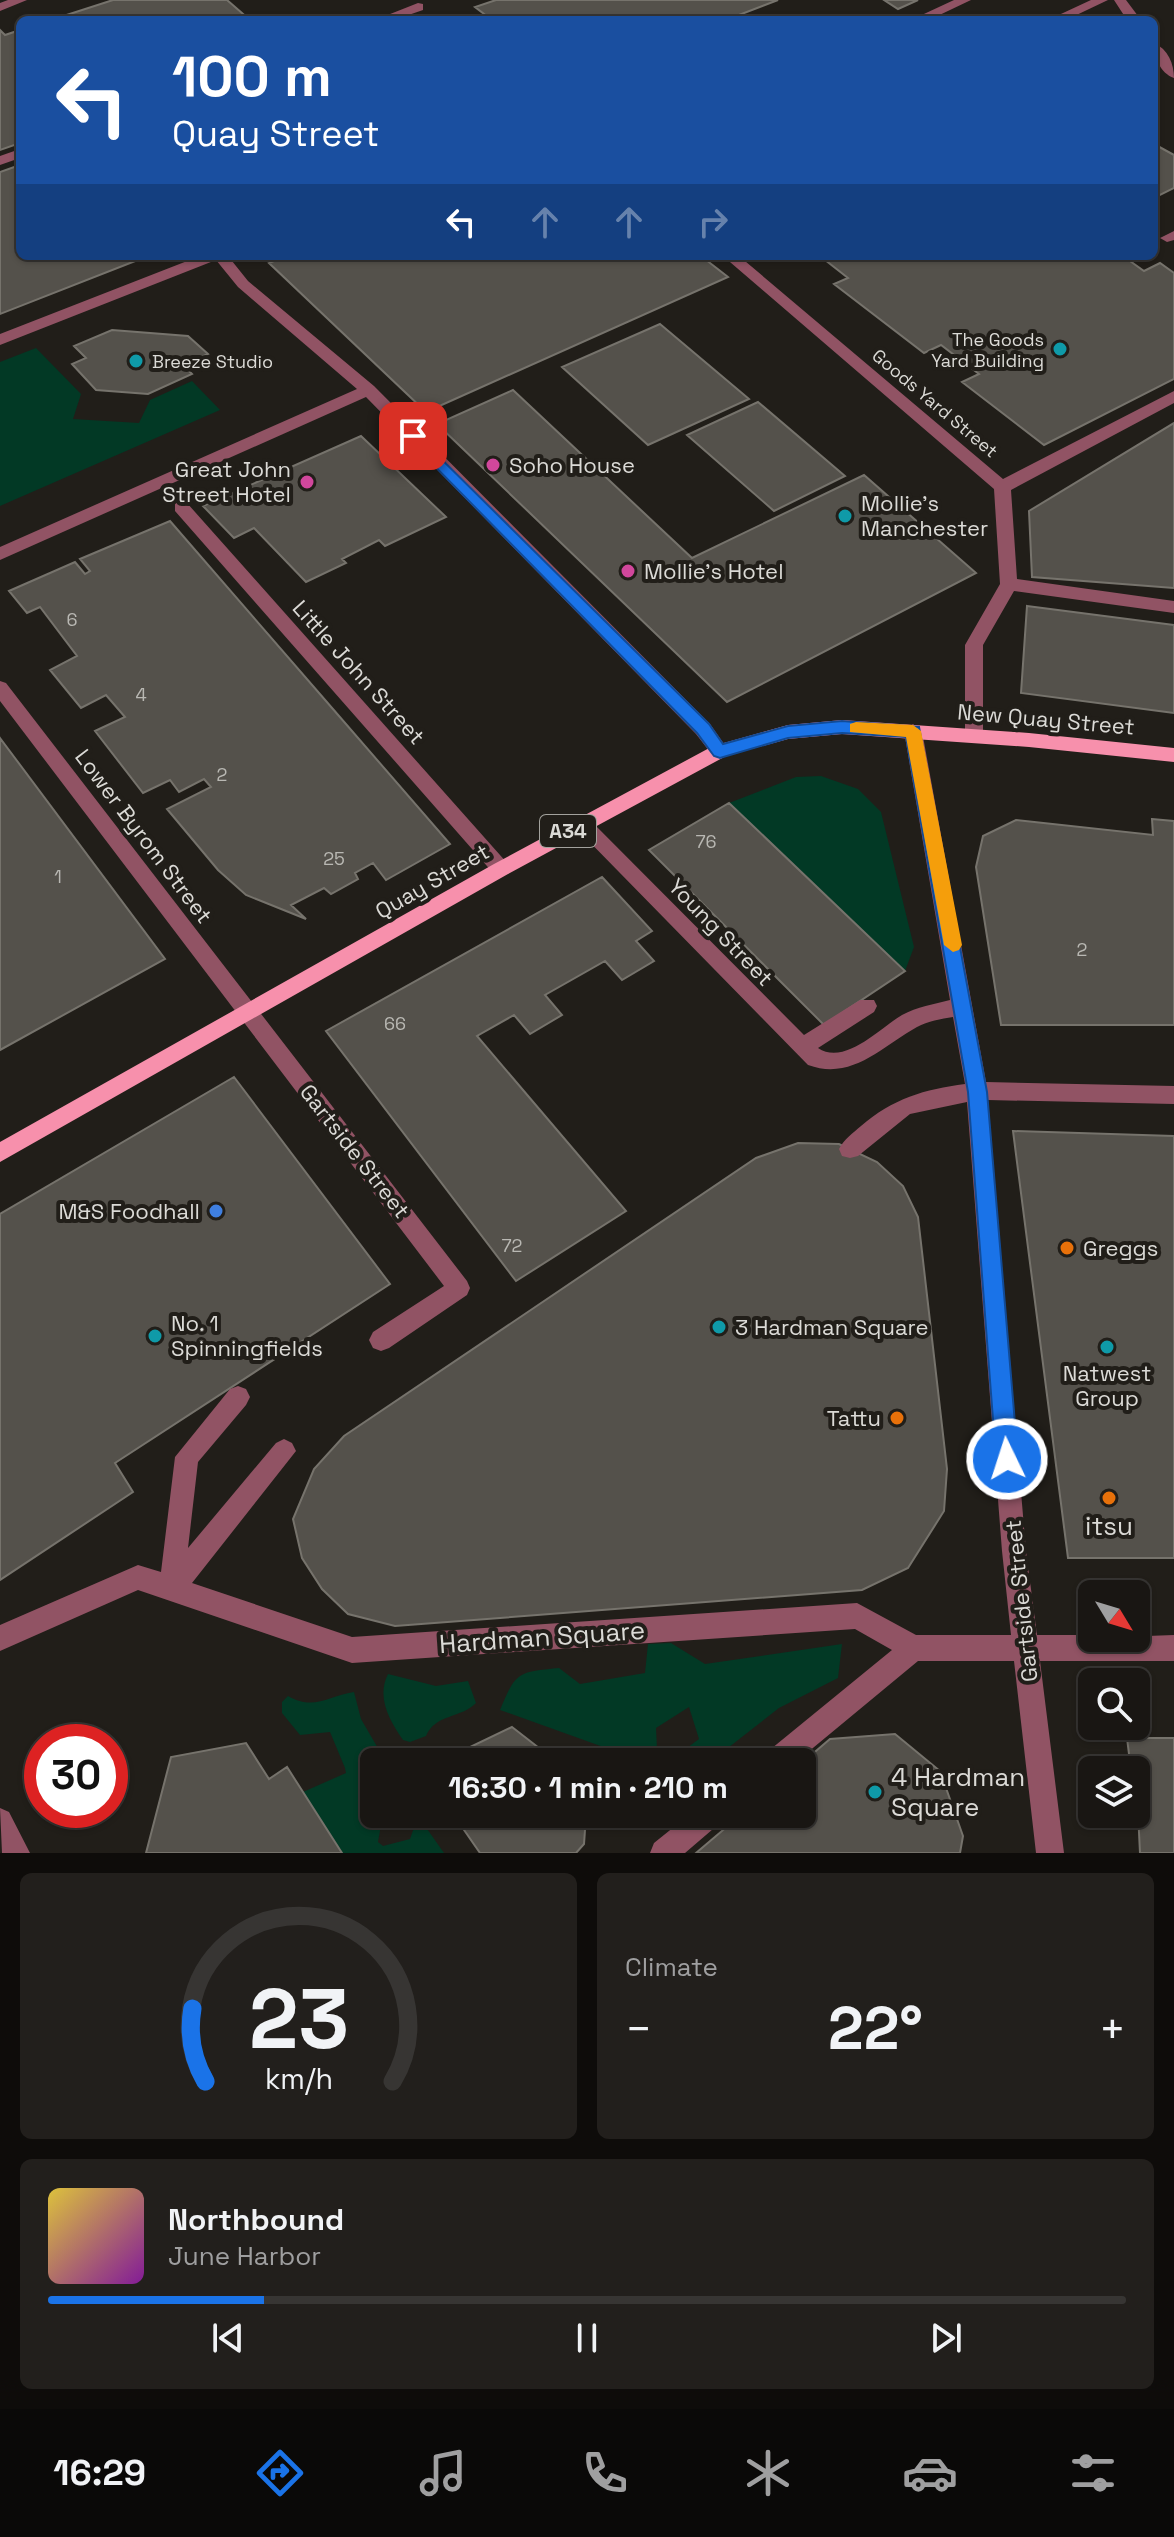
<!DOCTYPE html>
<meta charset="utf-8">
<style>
:root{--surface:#191613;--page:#221f1c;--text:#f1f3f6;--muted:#9f9fa0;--line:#373533;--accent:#1a73e8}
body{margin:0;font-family:"Space Grotesk",sans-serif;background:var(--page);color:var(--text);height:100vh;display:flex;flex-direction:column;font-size:30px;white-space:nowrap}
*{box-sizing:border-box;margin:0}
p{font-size:26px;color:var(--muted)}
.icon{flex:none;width:44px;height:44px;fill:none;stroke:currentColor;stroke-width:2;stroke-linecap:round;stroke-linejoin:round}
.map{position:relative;height:1853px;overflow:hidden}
.sheet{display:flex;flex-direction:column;gap:20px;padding:20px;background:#0e0c0a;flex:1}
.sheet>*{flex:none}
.guide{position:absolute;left:16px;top:16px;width:1142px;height:244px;border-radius:12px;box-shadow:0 2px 6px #0004,0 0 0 2px var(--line);background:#1a4fa0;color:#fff;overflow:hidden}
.needle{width:52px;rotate:128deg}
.controls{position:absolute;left:1078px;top:1580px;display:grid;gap:16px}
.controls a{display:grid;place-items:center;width:72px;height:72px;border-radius:12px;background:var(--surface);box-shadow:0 2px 6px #0004,0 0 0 2px var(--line);font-size:40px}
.speed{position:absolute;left:24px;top:1724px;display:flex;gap:16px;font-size:40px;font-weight:700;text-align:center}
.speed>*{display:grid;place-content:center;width:104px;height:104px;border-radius:50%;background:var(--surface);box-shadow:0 2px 6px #0004,0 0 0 2px var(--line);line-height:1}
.speed .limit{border:12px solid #d22;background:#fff;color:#111}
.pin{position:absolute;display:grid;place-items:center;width:68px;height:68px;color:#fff;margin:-34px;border-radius:16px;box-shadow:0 4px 12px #0006}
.me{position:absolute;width:88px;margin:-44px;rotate:356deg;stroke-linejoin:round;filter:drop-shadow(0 0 6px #0008)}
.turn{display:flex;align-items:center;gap:28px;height:168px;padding:0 24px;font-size:36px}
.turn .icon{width:104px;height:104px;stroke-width:2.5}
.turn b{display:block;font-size:56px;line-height:68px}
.lanes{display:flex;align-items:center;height:76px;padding:0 24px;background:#0003;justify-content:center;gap:40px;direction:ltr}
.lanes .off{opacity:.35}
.big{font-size:60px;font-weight:800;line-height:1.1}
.sheet .widget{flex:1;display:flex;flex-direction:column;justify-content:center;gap:12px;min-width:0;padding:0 28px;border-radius:12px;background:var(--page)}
.sheet .dial{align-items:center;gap:0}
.dial svg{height:208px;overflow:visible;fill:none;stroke:var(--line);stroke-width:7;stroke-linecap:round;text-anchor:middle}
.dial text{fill:var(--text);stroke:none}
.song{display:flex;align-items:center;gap:24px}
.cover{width:96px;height:96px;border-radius:12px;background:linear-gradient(135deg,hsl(50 70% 55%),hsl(290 70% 35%))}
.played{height:8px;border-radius:4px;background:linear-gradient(90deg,var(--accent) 20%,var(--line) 20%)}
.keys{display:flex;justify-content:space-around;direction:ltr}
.heat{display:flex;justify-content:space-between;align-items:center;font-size:44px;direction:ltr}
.sheet .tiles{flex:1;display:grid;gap:20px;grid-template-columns:1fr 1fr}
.widget:last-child{grid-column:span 2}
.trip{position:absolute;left:360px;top:1748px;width:456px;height:80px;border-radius:12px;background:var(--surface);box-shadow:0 2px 6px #0004,0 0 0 2px var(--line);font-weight:800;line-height:80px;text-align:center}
.tab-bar{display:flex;height:128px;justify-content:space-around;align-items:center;background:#0a0908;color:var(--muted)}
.tab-bar .icon{width:56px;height:56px}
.tab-bar .on{color:var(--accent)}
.tab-bar b{font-size:36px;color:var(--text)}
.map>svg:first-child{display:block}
.green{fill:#023925}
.building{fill:#54514b;stroke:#76736c;stroke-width:2}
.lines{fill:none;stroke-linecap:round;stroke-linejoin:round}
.minor{fill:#915364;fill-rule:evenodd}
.major{fill:#f790ac;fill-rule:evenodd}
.route{fill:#1a73e8;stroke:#114b97;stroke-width:2}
.slow{fill:#f59e0b}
.culture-dot{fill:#0f9aa8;stroke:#211e19;stroke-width:3}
.hotel-dot{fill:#d1479c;stroke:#211e19;stroke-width:3}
.shop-dot{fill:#3f7fe0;stroke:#211e19;stroke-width:3}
.food-dot{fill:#e8710a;stroke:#211e19;stroke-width:3}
.labels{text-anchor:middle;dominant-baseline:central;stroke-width:8;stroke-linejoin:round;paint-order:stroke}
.far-poi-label{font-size:18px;fill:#dbdad6;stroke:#211e19;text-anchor:end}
.far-street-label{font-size:18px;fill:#dbdad6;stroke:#211e19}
.number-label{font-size:18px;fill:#b9b8b3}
.shield{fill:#211e19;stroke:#a3a29d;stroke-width:2}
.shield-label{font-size:20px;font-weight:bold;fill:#dbdad6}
.poi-label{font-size:22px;fill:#dbdad6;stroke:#211e19;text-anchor:start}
.street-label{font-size:22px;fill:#dbdad6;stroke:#211e19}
.near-poi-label{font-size:26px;fill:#dbdad6;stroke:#211e19}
.near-street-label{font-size:26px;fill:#dbdad6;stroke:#211e19}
</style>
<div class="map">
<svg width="1174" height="1853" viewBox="0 0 1174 1853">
<rect width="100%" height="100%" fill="#211e19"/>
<path class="green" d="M36 348 81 394 73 419 139 423 150 400 192 381 220 410 0 506V362Z
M821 776 858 789 881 812 914 947 905 971 729 803 796 777Z
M671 1643 705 1664 842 1644 838 1678 779 1708 710 1762H668L699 1739 689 1707 656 1728 657 1749 645 1762 500 1710C516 1672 517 1672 559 1668L580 1684 645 1673 648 1644Z
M388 1674 436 1686 468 1681 476 1703C462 1718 435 1714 426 1736L410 1742 403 1740C390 1721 376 1698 388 1674Z
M354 1692 361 1719 386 1762H374V1814H383L378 1842 383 1846 410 1839 418 1816 444 1853H342L303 1792 346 1773 345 1768 330 1732 300 1735 282 1713V1702L288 1696C314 1711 328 1696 354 1692Z"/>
<path class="building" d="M113 0H227L250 20H51Z
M496 0H778L726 20H492L475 7Z
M884 0H918L898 9Z
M0 30 5 35 20 30V143L0 150Z
M1154 144 1174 155V188L1154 198Z
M20 165V256H148L0 314V172Z
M287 256H701L728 277 426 412 269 263Z
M820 256H1123L1144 271 1160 263 1174 273V379L1044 445 962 382 979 374 941 345 924 353 834 284 848 278Z
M660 324 749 399 648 445 562 367Z
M112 330 188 336 208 354 183 365 192 374 148 394 96 390 72 364 86 358 74 346Z
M513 390 692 558 864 475 976 573 727 702 437 424Z
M758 402 845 476 774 511 687 435Z
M1174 423V588L1032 577 1029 511Z
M361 436 446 517 385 546 379 540 342 559 346 563 306 582 254 528 234 538 203 506Z
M170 521 339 716 450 844 386 880 373 863 355 873 358 879 331 894 324 888 291 905 306 919 246 895 218 870 167 809 211 787 204 779 179 792 170 780 143 793 95 731 125 717 106 695 81 708 50 670 77 656 40 607 27 613 9 591 75 562 85 574 90 571 80 559Z
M1027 606 1174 625V713L1021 693Z
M0 738 165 959 0 1050Z
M729 803 905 971 824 1025 649 850Z
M1152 819 1174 821V1025H1001L976 867 983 836 1016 820 1153 835Z
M602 877 652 931 636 941 654 961 622 980 605 961 545 995 562 1015 530 1034 514 1015 477 1036 626 1211 516 1281 326 1031Z
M234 1077 390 1284 115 1463 133 1492 0 1580V1214Z
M1013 1131 1174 1136V1558H1068Z
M798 1143 839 1144 877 1162 903 1186 918 1217 947 1469 944 1511 908 1568 862 1590 395 1626 348 1614 322 1589 302 1558 293 1519 314 1469 344 1436 756 1158Z
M512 1727 557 1762H439Z
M895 1734 940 1771 963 1836 960 1853H696L742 1814H802V1763L830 1739Z
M1127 1738H1174V1853H1140L1136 1770H1131Z
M246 1743 269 1779 287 1767 342 1853H146L171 1757Z
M453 1814H580L584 1823 586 1816 584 1844 576 1853H480Z"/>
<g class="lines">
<path class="minor" d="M8 0H27L0 11V3Z
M954 0H971L929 20H911Z
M1091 0H1108L1066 20H1048Z
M1114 0H1126L1141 20H1127Z
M418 3 423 4V10L394 20H375Z
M829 16 843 17 845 20H822Z
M1154 43C1168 49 1174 64 1174 78 1160 73 1154 57 1154 43Z
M20 149V158L0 165V156Z
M1174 231V240L1167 242 1160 238Z
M200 256H228L248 281 374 386 710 724 729 751 727 756H713L696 734 366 397 0 560V547L357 389 238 287 216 260 0 345V334Z
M723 256H739L1003 479 1174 391V403L1011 490 1017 579 1174 601V613L1014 591 983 645V735L981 740H967L965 735V645L1000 584 994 489Z
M181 501 187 503 508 864 511 869 508 874H494L175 511V503Z
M0 681 6 683 467 1281 470 1288 467 1295 389 1348 381 1351 373 1348 369 1340 373 1332 444 1286 0 701Z
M913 724 922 731 986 1082 1174 1086V1104L988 1100 1026 1551 1037 1635H1092V1638L1174 1635V1661H1040L1064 1853H1036L1014 1661H918L796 1762H762L766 1753 892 1650 855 1629 352 1663 138 1590 0 1651V1625L138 1565 161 1572 175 1457 230 1389 238 1386 246 1389 250 1397 246 1405 198 1462 188 1548 276 1443 284 1439 292 1443 296 1451 192 1583 352 1637 857 1603 916 1635H1011L1002 1551 967 1102 910 1114 858 1156 850 1158 842 1156 839 1149C844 1139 853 1133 861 1126 892 1099 925 1089 965 1084L953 1017C941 1019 928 1021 917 1027 881 1047 852 1081 808 1065L572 824 575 819H589L804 1035 860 1000H874L877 1006 874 1012 818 1048C845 1066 880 1028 902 1015 917 1007 934 1004 950 1000L904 731Z
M0 1808 9 1812 30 1853H2Z
M690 1814H724L720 1823 685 1853H650L654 1843Z"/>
<path class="major" d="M842 720 1029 733 1174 748V762L1029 747 842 734 788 739 726 756 508 874 0 1162V1142L494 864 713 746 788 725Z"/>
</g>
<path class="route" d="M413 431 709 724 723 744 788 726 842 721 919 727 987 1092 1018 1459 1015 1467 1007 1470 999 1467 996 1459 968 1092 906 737 842 733 788 738 720 758 714 756 697 733 408 439V432Z"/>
<path class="slow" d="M856 722 913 725 921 731 962 945 959 950 953 952 944 945 906 737 850 732V724Z"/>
<g class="culture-dot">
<circle cx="1060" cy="349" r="8"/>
<circle cx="136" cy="361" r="8"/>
<circle cx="845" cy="516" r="8"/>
<circle cx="719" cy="1327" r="8"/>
<circle cx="155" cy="1336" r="8"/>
<circle cx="1107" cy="1347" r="8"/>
<circle cx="875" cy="1792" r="8"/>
</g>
<g class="hotel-dot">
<circle cx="493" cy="465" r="8"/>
<circle cx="307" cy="482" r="8"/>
<circle cx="628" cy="571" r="8"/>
</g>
<circle class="shop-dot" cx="216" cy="1211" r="8"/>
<g class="food-dot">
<circle cx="1067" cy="1248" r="8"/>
<circle cx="897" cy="1418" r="8"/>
<circle cx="1109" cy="1498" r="8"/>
</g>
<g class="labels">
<g class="far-poi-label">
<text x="1044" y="339">The Goods<tspan x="1044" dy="21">Yard Building</tspan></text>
<text x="152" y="361" text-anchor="start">Breeze Studio</text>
</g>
<g class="far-street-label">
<text transform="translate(935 403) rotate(40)">Goods Yard Street</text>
</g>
<g class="number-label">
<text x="72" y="619">6</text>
<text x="141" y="694">4</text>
<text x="222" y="774">2</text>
<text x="706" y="841">76</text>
<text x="334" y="858">25</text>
<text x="58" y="876">1</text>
<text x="1082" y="949">2</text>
<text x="395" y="1023">66</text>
<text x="512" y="1245">72</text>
</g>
<rect class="shield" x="540" y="815" width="56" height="32" rx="6"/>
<g class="shield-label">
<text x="568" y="831">A34</text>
</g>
<g class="poi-label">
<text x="509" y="465">Soho House</text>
<text x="291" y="469" text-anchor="end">Great John<tspan x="291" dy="25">Street Hotel</tspan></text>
<text x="861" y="503">Mollie's<tspan x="861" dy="25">Manchester</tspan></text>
<text x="644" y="571">Mollie's Hotel</text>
<text x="200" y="1211" text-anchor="end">M&amp;S Foodhall</text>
<text x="1083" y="1248">Greggs</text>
<text x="171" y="1323">No. 1<tspan x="171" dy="25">Spinningfields</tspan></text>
<text x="735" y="1327">3 Hardman Square</text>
<text x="1107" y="1373" text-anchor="middle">Natwest<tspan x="1107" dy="25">Group</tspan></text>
<text x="881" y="1418" text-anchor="end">Tattu</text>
</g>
<g class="street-label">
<text transform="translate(359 672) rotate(48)">Little John Street</text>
<text transform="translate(1046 719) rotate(5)">New Quay Street</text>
<text transform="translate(144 836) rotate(53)">Lower Byrom Street</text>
<text transform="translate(432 881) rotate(-30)">Quay Street</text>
<text transform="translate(721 932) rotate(46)">Young Street</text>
<text transform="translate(355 1151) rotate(52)">Gartside Street</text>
<text transform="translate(1021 1601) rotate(-96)">Gartside Street</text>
</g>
<g class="near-poi-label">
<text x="1109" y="1526">itsu</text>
<text x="891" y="1777" text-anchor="start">4 Hardman<tspan x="891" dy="30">Square</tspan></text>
</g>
<g class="near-street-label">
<text transform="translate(542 1637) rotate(-4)">Hardman Square</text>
</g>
</g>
</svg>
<div class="controls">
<a><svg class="needle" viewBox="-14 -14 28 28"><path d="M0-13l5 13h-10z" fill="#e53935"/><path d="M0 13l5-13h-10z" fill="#9f9fa0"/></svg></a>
<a><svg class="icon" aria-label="search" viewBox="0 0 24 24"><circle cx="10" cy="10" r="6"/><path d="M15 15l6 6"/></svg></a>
<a><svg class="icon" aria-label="layers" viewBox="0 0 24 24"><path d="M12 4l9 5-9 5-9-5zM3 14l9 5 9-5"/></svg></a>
</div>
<div class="speed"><div class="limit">30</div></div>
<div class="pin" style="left:413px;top:436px;background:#d93025"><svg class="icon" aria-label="arrive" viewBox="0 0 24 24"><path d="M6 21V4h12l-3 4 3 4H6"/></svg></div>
<svg class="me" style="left:1007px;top:1459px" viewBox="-20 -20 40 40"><circle r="17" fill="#1a73e8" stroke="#fff" stroke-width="3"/><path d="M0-11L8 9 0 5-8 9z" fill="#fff"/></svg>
<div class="trip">16:30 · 1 min · 210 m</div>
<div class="guide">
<div class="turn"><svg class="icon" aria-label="left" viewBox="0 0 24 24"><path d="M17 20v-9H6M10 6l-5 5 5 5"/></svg><div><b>100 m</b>Quay Street</div></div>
<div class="lanes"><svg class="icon" aria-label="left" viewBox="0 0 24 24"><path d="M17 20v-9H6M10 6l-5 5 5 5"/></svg><svg class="icon off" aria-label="ahead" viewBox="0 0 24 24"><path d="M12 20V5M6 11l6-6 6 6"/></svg><svg class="icon off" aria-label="ahead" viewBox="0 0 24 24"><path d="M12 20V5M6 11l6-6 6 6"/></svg><svg class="icon off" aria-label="right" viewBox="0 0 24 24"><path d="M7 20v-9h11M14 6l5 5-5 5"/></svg></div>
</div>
</div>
<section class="sheet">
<div class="tiles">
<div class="widget dial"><svg viewBox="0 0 100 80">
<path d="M14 69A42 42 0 1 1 86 69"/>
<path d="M14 69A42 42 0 0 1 9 41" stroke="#1a73e8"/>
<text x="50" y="56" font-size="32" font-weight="700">23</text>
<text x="50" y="72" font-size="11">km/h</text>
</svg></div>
<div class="widget"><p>Climate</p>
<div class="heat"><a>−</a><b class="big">22°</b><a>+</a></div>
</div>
<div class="widget">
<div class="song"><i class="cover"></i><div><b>Northbound</b><p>June Harbor</p></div></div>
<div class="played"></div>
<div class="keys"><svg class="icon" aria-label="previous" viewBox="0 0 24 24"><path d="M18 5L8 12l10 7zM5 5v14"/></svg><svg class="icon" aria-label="pause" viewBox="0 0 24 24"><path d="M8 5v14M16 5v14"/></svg><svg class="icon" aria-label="next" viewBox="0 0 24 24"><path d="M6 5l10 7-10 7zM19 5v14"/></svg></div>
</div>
</div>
</section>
<nav class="tab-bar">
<b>16:29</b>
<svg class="icon on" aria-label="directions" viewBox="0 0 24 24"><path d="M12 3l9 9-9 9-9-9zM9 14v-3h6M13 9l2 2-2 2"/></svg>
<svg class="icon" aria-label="music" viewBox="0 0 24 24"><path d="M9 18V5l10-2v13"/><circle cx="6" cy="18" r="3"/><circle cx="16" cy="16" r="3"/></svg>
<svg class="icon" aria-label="phone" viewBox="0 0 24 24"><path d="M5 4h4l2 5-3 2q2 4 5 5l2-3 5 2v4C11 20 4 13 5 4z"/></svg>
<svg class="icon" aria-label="climate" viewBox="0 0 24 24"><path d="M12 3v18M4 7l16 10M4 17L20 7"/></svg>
<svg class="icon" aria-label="car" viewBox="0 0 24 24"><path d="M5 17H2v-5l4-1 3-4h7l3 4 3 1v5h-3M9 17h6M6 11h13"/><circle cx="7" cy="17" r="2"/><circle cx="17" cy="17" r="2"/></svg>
<svg class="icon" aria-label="filters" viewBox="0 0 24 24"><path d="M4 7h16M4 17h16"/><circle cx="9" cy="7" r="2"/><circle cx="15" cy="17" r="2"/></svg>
</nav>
